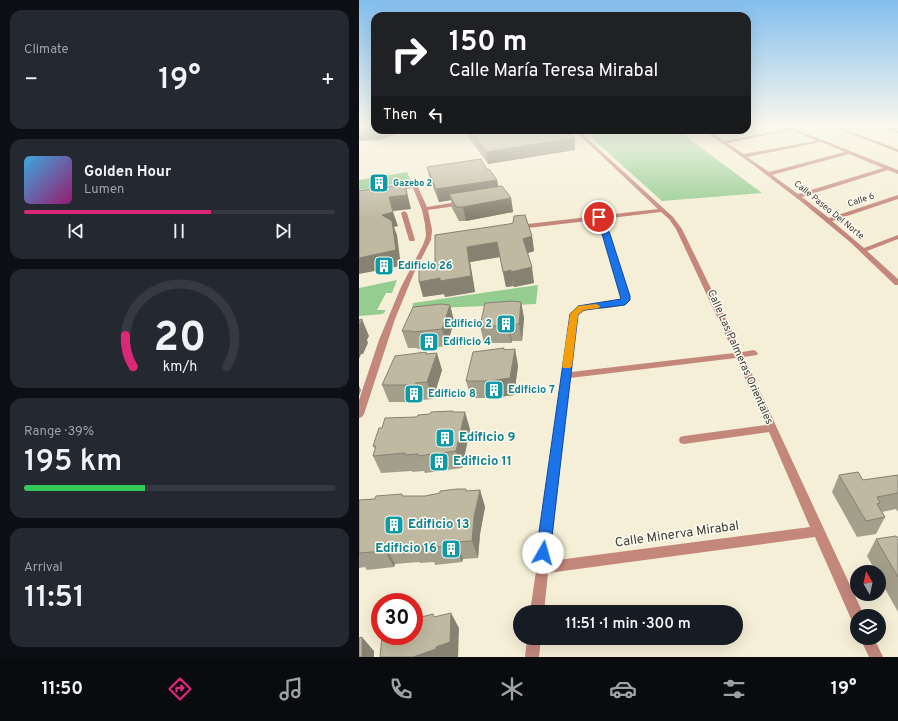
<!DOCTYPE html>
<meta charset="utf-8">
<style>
:root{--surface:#171b24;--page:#242831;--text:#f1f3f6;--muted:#9ea1a6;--line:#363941;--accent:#db2777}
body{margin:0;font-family:Overpass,sans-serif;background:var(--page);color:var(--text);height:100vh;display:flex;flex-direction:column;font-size:15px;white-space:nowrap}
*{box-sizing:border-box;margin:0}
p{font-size:13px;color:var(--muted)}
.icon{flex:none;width:22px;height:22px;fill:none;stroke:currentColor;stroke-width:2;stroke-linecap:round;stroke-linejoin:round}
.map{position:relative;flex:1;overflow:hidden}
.details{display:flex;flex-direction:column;gap:10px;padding:10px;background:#0d0f14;width:359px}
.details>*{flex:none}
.banner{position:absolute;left:12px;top:12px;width:380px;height:122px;border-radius:12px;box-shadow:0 4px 16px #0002;background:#202124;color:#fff;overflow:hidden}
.needle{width:26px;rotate:351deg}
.controls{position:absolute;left:491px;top:565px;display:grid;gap:8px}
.controls a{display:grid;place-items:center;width:36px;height:36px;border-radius:50%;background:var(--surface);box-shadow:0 4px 16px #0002;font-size:20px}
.speed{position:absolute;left:12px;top:593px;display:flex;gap:8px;font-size:20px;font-weight:700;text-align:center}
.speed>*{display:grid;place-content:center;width:52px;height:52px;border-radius:50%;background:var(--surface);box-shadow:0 4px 16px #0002;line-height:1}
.speed .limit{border:6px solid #d22;background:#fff;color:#111}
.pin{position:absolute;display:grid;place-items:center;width:34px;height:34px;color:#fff;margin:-17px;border:2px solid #fff;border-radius:50%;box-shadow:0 1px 4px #0007}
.me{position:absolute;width:44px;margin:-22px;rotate:7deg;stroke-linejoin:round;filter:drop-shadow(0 0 3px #0008)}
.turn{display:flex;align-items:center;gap:14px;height:84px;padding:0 12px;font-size:18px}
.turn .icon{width:52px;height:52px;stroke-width:2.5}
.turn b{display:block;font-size:28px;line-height:34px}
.then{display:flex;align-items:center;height:38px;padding:0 12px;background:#0003;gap:8px;font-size:15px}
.big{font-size:30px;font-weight:600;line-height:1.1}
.details .card{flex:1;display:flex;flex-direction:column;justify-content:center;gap:6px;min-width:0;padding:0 14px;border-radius:12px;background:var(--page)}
.details .dial{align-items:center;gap:0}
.dial svg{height:104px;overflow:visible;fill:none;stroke:var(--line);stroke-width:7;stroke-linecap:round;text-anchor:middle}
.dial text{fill:var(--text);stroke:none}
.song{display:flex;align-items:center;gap:12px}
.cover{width:48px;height:48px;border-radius:6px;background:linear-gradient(135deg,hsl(200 70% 55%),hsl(320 70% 35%))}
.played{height:4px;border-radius:2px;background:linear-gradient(90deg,var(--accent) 60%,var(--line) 60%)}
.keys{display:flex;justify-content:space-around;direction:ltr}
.heat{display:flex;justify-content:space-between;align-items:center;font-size:22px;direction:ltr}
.charge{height:6px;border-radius:3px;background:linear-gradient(90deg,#34c759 39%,var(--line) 0)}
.trip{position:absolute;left:154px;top:605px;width:230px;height:40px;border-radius:20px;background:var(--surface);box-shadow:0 4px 16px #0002;font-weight:600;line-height:40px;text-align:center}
.menu{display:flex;height:64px;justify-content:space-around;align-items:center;background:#090b0e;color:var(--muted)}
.menu .icon{width:28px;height:28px}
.menu .current{color:var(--accent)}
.menu b{font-size:18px;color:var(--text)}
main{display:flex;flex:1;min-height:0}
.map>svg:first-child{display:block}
.green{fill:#95cc90}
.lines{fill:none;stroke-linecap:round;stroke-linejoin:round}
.street{fill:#c3877c;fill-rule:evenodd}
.wall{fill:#a49f8b}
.shaded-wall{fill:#868271}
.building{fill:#bfb9a2;stroke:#868271}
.route{fill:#1a73e8;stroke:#114b97}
.slow{fill:#f59e0b}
.labels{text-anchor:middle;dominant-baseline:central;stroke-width:3;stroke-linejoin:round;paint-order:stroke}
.far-culture-label{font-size:9px;font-weight:bold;fill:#0d838f;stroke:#fefcf2;text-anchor:start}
.far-street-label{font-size:9px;fill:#3b392f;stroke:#fefcf2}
.culture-label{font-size:11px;font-weight:bold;fill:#0d838f;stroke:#fefcf2;text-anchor:start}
.street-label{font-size:11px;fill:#3b392f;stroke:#fefcf2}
.near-culture-label{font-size:13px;font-weight:bold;fill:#0d838f;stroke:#fefcf2;text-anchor:start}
.near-street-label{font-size:13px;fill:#3b392f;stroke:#fefcf2}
</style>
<main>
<section class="details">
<div class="card"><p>Climate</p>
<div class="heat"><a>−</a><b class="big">19°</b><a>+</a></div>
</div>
<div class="card">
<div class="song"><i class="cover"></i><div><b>Golden Hour</b><p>Lumen</p></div></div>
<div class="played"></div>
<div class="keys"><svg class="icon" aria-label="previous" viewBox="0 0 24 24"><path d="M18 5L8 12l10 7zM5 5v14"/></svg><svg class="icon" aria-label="pause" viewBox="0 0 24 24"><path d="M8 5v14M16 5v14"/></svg><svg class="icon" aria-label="next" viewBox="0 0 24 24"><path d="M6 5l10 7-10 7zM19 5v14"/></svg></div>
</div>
<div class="card dial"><svg viewBox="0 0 100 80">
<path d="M14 69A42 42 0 1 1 86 69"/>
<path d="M14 69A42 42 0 0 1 8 45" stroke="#db2777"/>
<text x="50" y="56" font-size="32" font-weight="700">20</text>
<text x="50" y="72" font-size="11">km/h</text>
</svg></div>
<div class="card"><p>Range · 39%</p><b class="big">195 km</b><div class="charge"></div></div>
<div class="card"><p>Arrival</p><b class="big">11:51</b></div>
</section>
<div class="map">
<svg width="539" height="657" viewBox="0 0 539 657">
<rect width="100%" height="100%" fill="#f5efd7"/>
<path class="green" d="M224 130H318L403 193 303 201Z
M48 172 52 181 0 190V180Z
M38 280 33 293H27L18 310H27L24 314 0 316V288Z
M179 285 177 304 53 309 54 303Z"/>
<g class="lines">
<path class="street" d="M421 125H426L539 170V174L529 170 443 197 470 218 539 195V199L473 221 505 248 539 235V239L508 251 539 279V285H536L491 242 444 203 396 166 344 130H349L365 141 428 129ZM433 130 457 141 385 154 368 143ZM462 142 486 152 410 172 388 157ZM490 154 524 168 439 194 413 175Z
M468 125H473L539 149V152Z
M515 125H521L539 131V133Z
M215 130H219L314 217 323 229 383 352 395 350 399 353 398 355 385 357 503 611 505 616H498V623L493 621 456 537 189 573 185 612H171L177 571 176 568 178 564 203 378 202 376 203 374 211 313 223 306 261 301 263 299V296L244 234 237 220 160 229 157 227 160 225 299 209ZM302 212 310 219 317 229 375 353 212 372 219 314C233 305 260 312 271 300V296L250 234 243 219ZM377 358 407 425 325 436 321 437 320 440 321 443 325 444 410 432 451 527 191 561 211 378Z
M49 184 58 185 68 207 104 201 107 203 104 205 69 210 73 230 72 240 55 273 36 319 5 414 3 417 0 418V400L20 340 42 287 64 245 67 236 66 224 63 210 54 188 36 190 33 188Z
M45 211 48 213 56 240 55 241H51L50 240 42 213Z
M168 638H182L180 657H166Z
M501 638H515L524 657H510Z"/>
</g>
<path class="wall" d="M104 130H206L216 150 129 164Z
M68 167 128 170 139 186 152 198 154 212 107 221H100L93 208 92 200 80 202 71 180Z
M173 236 175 251 169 253 175 283 155 287 154 286 147 287 141 257 111 262 116 292 86 297 85 294 64 297 76 263Z
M162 302 165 318 163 341H153L152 343H125L121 326Z
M91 305 95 321 88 346 59 349 58 348H49L43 331Z
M156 349 159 366 155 395 133 398H112L107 381 145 350Z
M67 352V354L83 370 74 399 63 400 62 402H30L23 385Z
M94 411V412L111 429 103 468 66 473 65 471 53 472V471L22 473 14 456 16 449 14 446 58 417Z
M480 475 504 480 539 475V512L537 509 523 512 526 517 517 534 498 537 473 492Z
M121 490 126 507 121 534 119 558 104 559 103 562 76 565 75 562 61 563 60 562 36 564 35 567 8 570 6 567 0 568V500L44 496H66L108 491Z
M539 538V612L520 578V572H517L508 556 517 539Z"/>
<path class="shaded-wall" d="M16 128V130H41L35 135 22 140 0 141V130Z
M216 138V150L129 164 127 152Z
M138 180 141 193 90 194 92 200 80 202 77 189Z
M46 184 52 209 34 211 30 197Z
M152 198 154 212 107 221 104 207Z
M34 212 39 226 35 227 38 235 42 266 0 274V258L23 215Z
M173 236 175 251 166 254 164 239Z
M138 242 141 257 111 262 116 292 86 297 85 294 64 297 60 282 108 247Z
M173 267 175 283 155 287 152 272Z
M152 270 154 286 147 287 144 272Z
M162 302 165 318 163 341 160 324Z
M91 305 95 321 88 346 83 329Z
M3 319 10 336 8 340 9 343 4 354H2L0 359V327Z
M150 325 153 341 152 343 149 326Z
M156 349 159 366 155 395 133 398 129 381Z
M67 352 73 369 78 353 83 370 74 399 68 382Z
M57 383 63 400 62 402 56 385Z
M0 386 2 390 0 396Z
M106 412 111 429 103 468 97 451Z
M121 490 126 507 121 534 119 558 113 541 115 517Z
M97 542 104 559 103 562 96 545Z
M27 548 36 564 35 567 26 551Z
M92 613 100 628 99 657H54L77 647Z
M3 637 15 651V657H3Z"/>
<path class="building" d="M0 125H16V128L0 130Z
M111 130H206L216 138 127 152Z
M122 159 128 170 130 169 138 180 77 189 68 167Z
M14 181 20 188 46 184 48 195 30 197 34 212 23 215 33 221 37 250 0 258V191L12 189 11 182Z
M143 186 152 198 104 207H97L90 194Z
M166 215 173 236 164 239 173 267 152 272V270L144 272 138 242 108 247 112 276 81 281V278L60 282V266L76 263V235L150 224 154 223 155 216Z
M153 301 162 302 160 324 150 325 149 326H121L126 303Z
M82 304 91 305 83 329 53 332V331H43L54 307Z
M3 319 0 327 2 326 0 331V320Z
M145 348V350L156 349 151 378 129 381H107L114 352Z
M67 352V354L78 353 68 382 57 383 56 385H23L36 356Z
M94 411V412H106L97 451 59 456V454L46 455V453L14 456 17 446H14L20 428H23L26 418 58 417 59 415 71 414 72 412Z
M499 472 504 480 539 475V493L518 497 521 503 518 504 526 517 507 521 480 475Z
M98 489H107V491L121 490 115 517 113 541 97 542 96 545 68 548V546H53V545L27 548 26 551 0 553V500L16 499 17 496 43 494V496H66L81 493V491Z
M537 536 539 538V577L517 539Z
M92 613 91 642 77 647V649L54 657H21L23 636H55V619L74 614 75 617Z
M3 637V657H0V638Z"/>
<linearGradient id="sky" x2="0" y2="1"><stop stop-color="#83beee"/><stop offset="0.58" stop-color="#faf8ed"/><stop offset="1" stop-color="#faf8ed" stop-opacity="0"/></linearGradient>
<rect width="539" height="217" fill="url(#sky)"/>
<path class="route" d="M237 215H242L251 234 271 296V300L266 305 225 310 219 315 191 553 189 558 184 560 179 558 177 553 211 314 219 306 262 299 243 234 236 217Z"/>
<path class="slow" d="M237 304 241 306 240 308 225 310 219 315 213 366 211 368H204L203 366 211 314 219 306Z"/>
<defs>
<symbol id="building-square" viewBox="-11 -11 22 22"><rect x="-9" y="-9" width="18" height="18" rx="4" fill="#0f9aa8" stroke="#fefcf2"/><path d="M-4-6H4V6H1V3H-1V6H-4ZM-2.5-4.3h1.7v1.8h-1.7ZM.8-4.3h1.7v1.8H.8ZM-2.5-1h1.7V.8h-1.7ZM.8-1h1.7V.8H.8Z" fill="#fff"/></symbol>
</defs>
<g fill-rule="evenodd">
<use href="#building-square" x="9" y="172" width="22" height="22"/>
<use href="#building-square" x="14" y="255" width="22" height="22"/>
<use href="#building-square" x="136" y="313" width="22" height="22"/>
<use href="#building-square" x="59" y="331" width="22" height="22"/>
<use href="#building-square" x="124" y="379" width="22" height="22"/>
<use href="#building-square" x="44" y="383" width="22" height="22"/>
<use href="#building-square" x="75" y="427" width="22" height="22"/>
<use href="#building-square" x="69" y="451" width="22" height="22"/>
<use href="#building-square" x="24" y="514" width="22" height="22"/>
<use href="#building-square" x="81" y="538" width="22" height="22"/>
</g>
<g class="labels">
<g class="far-culture-label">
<text x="34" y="183">Gazebo 2</text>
</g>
<g class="far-street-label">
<text transform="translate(502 200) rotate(-18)">Calle 6</text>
<text transform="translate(470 210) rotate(39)">Calle Paseo Del Norte</text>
</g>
<g class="culture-label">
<text x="39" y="266">Edificio 26</text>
<text x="133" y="324" text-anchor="end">Edificio 2</text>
<text x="84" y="342">Edificio 4</text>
<text x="149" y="390">Edificio 7</text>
<text x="69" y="394">Edificio 8</text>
</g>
<g class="street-label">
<text transform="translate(381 357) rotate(66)">Calle Las Palmeras Orientales</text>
</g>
<g class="near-culture-label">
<text x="100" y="438">Edificio 9</text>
<text x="94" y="462">Edificio 11</text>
<text x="49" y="525">Edificio 13</text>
<text x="78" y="549" text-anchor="end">Edificio 16</text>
</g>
<g class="near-street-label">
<text transform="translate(318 535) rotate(-8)">Calle Minerva Mirabal</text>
</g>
</g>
</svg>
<div class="controls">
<a><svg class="needle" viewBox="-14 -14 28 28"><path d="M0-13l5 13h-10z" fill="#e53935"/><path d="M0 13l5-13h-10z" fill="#9ea1a6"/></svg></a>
<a><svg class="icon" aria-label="layers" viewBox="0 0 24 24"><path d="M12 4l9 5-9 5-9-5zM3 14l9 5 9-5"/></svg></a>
</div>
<div class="speed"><div class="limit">30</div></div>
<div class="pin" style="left:240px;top:217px;background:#d93025"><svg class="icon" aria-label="arrive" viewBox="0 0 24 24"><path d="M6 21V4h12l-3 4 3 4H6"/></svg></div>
<svg class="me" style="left:184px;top:553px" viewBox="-20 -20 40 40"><circle r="19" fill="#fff"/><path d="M0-13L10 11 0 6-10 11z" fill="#1a73e8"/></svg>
<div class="trip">11:51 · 1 min · 300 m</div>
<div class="banner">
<div class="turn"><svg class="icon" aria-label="right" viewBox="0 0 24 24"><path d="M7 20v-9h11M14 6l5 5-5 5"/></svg><div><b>150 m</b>Calle María Teresa Mirabal</div></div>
<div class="then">Then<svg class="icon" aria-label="left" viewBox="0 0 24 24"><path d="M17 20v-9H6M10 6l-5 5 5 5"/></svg></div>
</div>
</div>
</main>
<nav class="menu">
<b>11:50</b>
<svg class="icon current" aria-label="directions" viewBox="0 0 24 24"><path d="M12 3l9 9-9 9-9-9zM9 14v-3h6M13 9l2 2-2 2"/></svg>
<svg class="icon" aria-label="music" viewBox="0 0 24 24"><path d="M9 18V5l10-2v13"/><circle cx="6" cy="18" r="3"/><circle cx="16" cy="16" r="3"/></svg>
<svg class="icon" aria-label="phone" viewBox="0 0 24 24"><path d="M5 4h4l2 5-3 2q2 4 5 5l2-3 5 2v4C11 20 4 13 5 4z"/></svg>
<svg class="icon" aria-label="climate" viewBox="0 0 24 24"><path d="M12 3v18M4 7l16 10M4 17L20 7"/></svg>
<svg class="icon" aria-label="car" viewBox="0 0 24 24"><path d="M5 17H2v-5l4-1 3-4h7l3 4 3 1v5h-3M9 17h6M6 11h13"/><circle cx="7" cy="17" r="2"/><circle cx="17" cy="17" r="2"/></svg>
<svg class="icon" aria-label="filters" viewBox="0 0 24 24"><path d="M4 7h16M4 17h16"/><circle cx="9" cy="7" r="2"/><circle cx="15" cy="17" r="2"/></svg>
<b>19°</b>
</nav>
